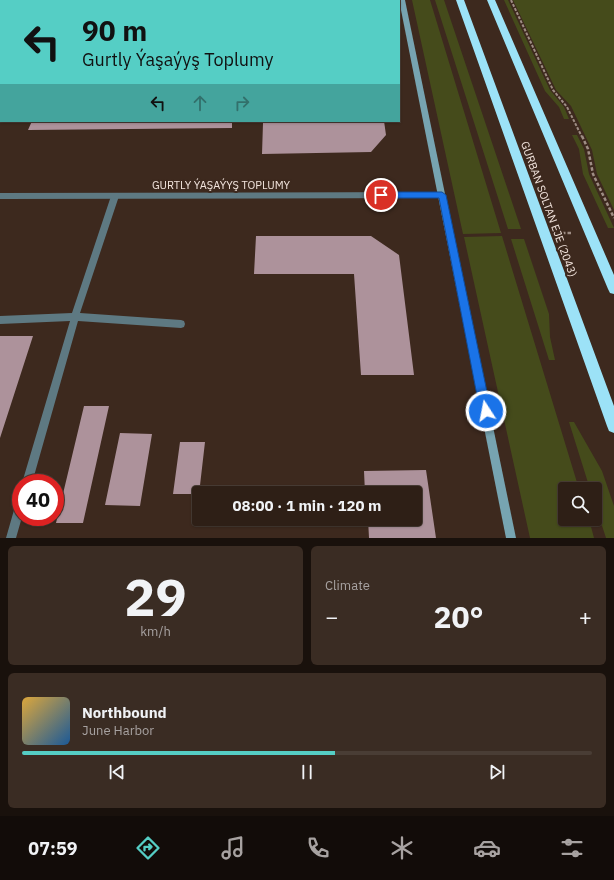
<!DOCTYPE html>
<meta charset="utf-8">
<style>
:root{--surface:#2e1f16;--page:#3a2c23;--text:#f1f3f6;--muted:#a7a2a1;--line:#493d35;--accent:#55cec5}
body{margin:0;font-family:"IBM Plex Sans",sans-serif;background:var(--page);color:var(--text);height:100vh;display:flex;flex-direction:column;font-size:15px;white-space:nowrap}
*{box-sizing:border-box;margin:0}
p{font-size:13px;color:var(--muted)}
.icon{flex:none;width:22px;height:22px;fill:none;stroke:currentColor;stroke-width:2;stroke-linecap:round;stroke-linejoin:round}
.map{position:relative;height:538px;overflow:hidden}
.sheet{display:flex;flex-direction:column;gap:8px;padding:8px;background:#19110c;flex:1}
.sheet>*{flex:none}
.top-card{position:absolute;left:0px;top:0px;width:400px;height:122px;box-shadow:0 1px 3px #0004,0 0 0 1px var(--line);background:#55cec5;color:#111;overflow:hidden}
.controls{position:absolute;left:558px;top:482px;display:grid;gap:8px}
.controls a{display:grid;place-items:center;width:44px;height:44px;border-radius:4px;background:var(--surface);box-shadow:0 1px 3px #0004,0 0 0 1px var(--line);font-size:20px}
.speed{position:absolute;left:12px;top:474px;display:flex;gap:8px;font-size:20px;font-weight:700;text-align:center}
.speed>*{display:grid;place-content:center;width:52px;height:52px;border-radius:50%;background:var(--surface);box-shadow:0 1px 3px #0004,0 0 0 1px var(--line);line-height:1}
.speed .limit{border:6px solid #d22;background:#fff;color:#111}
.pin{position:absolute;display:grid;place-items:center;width:34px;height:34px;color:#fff;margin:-17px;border:2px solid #fff;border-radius:50%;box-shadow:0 1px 4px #0007}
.me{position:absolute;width:44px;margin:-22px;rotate:349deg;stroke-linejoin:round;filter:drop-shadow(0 0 3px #0008)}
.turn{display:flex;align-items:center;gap:14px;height:84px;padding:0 16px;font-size:18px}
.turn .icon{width:52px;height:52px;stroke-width:2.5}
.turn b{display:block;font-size:28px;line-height:34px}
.lanes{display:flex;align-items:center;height:38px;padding:0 16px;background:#0003;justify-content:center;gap:20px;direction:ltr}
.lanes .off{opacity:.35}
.big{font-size:30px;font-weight:800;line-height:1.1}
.sheet .widget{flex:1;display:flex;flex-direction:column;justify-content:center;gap:6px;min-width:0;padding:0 14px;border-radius:6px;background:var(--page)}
.sheet .dial{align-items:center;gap:0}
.dial b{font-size:52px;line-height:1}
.song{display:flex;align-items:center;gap:12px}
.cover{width:48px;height:48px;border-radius:6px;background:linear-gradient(135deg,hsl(40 70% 55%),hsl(210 70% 35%))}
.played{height:4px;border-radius:2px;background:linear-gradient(90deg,var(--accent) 55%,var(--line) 55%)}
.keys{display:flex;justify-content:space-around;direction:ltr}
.heat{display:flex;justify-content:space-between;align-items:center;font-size:22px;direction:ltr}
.sheet .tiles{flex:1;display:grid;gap:8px;grid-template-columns:1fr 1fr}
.widget:last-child{grid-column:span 2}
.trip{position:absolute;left:192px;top:486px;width:230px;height:40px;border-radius:4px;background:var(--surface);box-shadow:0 1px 3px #0004,0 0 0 1px var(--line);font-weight:800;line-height:40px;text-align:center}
.menu{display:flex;height:64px;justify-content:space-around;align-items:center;background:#120c09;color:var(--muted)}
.menu .icon{width:28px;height:28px}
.menu .on{color:var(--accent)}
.menu b{font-size:18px;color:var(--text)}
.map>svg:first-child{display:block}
.green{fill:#454b1b}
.building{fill:#ad929b}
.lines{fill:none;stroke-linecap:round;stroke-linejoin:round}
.path-far1{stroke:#9e8d84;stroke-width:2;stroke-dasharray:3 1.5;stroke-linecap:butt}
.path{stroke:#9e8d84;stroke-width:2.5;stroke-dasharray:3.5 2;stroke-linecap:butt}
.lane{fill:#5e7982;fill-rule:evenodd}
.street{fill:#5e7982;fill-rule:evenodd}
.secondary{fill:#77a4b1;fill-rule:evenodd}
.highway{fill:#9ce2f7;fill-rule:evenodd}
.route{fill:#1a73e8;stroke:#114b97}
.labels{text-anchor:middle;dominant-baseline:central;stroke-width:4;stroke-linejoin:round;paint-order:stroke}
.street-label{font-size:11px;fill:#f3e5de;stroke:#3d291e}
</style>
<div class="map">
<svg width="614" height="538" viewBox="0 0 614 538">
<rect width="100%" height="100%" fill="#3d291e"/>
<path class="green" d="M412 0H430L501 233 463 234Z
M435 0H444L521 229H508Z
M504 0H508L550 90 564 107 569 119H564L559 107 545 91Z
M513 0H614V210L597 174 592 150 571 106 556 90Z
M572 135H577L584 149 589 174 614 228H608L583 174 579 149Z
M502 236 579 489H565V519H589L594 538H530L464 237Z
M511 239H524L549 314 550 337 555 360H549Z
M569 422H574L602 471 614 506V538H606L595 504V489H590Z"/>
<path class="building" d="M32 121H232V128L28 130Z
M384 121 386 135 371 152 262 154 263 123Z
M256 236H371L399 255 414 375H361L354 274H254Z
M0 336H33L0 438Z
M84 406H109L83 523H56Z
M120 433 152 434 140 506 105 505Z
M180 442H205L199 494H173Z
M426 470 436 538H369L368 519H415V493H365L364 471Z"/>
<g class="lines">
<path class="path-far1" d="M511 0 553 90 567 107 582 137"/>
<path class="path" d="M582 136 588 149 593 174 614 218
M562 233H572"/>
<path class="lane" d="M115 193 119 196 80 313 181 320 184 321 185 324 184 327 181 328 78 321 32 483H22L70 321 0 324V316L72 313 111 196Z
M21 498V517H22L16 538H6L16 503 17 499Z"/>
<path class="street" d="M442 192 446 195 442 198 0 199V193Z"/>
<path class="secondary" d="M399 0H405L516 538H506Z"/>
<path class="highway" d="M456 0H464L614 406V433L609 431 607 426Z
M487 0H495L614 275V294L610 293 608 289Z"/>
</g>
<path class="route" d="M381 192H442L446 195 491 411 490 415 486 417 482 415 480 411 439 198H381L377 195Z"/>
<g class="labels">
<g class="street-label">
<text x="221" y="185">GURTLY ÝAŞAÝYŞ TOPLUMY</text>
<text transform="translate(549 209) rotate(70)">GURBAN SOLTAN EJE (2043)</text>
</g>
</g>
</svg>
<div class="controls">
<a><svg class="icon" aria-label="search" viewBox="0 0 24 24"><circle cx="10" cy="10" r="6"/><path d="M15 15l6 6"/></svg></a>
</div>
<div class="speed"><div class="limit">40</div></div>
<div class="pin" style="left:381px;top:195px;background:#d93025"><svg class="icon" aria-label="arrive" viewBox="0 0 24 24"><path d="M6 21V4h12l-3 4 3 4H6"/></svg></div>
<svg class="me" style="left:486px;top:411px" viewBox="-20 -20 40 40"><circle r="17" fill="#1a73e8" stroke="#fff" stroke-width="3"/><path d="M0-11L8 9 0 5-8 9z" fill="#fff"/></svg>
<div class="trip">08:00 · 1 min · 120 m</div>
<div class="top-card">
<div class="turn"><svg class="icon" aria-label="left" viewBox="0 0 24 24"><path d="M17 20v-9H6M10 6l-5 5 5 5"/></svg><div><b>90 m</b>Gurtly Ýaşaýyş Toplumy</div></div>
<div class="lanes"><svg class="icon" aria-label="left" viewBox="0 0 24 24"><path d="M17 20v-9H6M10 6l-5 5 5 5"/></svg><svg class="icon off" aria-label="ahead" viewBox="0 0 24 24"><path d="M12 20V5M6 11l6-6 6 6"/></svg><svg class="icon off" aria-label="right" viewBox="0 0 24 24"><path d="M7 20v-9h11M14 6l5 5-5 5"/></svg></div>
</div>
</div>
<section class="sheet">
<div class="tiles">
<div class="widget dial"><b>29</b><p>km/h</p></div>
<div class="widget"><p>Climate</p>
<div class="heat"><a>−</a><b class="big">20°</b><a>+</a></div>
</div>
<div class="widget">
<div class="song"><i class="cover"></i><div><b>Northbound</b><p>June Harbor</p></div></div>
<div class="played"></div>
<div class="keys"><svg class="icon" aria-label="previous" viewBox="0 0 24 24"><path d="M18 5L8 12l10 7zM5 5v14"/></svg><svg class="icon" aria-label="pause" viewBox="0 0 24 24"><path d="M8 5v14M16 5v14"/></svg><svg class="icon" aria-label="next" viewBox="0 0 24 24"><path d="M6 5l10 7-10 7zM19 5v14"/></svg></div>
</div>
</div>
</section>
<nav class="menu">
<b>07:59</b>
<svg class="icon on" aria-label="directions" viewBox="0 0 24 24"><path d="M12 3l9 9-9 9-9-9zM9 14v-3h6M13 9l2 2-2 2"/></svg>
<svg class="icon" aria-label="music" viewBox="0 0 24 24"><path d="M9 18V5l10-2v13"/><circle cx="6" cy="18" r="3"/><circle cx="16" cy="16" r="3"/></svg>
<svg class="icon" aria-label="phone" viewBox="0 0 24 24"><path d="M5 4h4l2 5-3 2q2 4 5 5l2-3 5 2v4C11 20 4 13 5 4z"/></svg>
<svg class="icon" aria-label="climate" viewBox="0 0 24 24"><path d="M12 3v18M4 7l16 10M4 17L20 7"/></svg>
<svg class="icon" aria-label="car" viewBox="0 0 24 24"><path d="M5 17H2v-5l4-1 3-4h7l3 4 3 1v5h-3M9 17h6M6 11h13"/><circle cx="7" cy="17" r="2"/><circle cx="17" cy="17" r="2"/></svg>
<svg class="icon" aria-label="filters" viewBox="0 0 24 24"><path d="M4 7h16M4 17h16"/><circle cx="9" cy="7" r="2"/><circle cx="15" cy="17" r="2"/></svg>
</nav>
